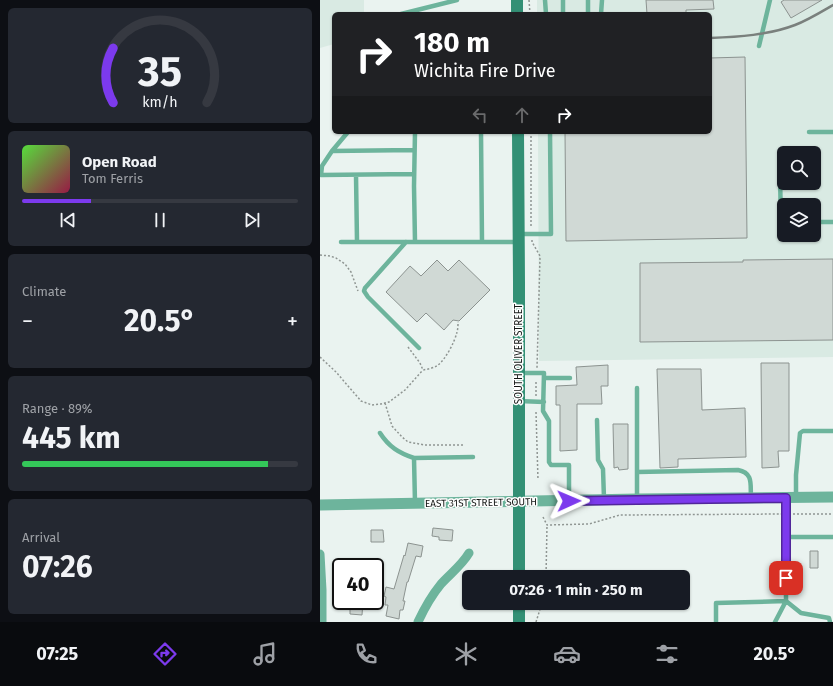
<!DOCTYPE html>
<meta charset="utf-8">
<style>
:root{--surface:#171b24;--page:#242831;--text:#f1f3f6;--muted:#9ea1a6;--line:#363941;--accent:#7c3aed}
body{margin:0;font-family:"Fira Sans",sans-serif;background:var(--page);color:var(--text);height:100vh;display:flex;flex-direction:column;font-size:15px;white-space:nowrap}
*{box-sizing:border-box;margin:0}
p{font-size:13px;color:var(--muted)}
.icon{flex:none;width:22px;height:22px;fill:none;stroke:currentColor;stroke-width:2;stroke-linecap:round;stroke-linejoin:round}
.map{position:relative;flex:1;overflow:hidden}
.panel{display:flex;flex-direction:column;gap:8px;padding:8px;background:#0d0f14;width:320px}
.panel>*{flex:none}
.guide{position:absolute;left:12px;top:12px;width:380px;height:122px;border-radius:6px;box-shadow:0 1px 3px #0004;background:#202124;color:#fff;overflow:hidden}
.tools{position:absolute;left:457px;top:146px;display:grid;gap:8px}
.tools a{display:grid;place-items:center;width:44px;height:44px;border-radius:6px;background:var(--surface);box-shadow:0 1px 3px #0004;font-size:20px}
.speed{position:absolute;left:12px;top:558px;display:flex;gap:8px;font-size:20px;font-weight:700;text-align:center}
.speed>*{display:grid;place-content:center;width:52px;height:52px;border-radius:50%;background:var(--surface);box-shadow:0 1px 3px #0004;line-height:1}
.speed .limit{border:2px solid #111;border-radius:6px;background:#fff;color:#111}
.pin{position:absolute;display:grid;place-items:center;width:34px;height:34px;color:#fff;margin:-17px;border-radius:8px;box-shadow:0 2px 6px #0006}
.me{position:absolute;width:44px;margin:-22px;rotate:89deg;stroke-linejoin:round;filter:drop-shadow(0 0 3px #0008)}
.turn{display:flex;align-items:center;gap:14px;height:84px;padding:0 16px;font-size:18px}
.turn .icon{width:52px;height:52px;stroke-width:2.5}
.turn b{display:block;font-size:28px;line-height:34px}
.lanes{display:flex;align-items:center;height:38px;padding:0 16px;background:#0003;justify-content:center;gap:20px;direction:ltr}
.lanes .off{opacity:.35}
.big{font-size:30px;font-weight:700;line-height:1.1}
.panel .widget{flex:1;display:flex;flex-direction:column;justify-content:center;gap:6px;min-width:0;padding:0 14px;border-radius:6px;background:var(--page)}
.panel .dial{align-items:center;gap:0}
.dial svg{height:104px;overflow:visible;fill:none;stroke:var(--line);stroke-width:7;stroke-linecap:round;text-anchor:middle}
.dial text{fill:var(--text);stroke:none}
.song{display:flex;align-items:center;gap:12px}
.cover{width:48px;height:48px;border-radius:6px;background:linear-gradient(135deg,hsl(110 70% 55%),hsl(340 70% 35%))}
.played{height:4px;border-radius:2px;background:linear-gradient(90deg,var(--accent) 25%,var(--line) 25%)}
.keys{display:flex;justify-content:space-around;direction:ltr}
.heat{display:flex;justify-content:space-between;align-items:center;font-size:22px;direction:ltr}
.charge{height:6px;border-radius:3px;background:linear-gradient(90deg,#34c759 89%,var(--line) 0)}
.trip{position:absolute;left:142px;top:570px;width:228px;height:40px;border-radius:6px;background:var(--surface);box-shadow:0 1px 3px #0004;font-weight:700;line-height:40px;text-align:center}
.dock{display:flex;height:64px;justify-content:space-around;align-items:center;background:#090b0e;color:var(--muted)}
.dock .icon{width:28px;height:28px}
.dock .selected{color:var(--accent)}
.dock b{font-size:18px;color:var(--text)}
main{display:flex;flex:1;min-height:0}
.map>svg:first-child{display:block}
.built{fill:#d9eae3;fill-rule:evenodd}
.building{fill:#d0d9d5;stroke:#8c9390}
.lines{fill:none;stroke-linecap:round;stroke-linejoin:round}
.path{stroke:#8f9592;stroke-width:1.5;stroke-dasharray:2 2;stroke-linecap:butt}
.service{stroke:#6db49c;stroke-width:4.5}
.minor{stroke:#6db49c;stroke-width:9}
.tertiary{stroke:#6db49c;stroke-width:11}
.secondary{stroke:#339075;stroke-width:12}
.rail{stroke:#7a807d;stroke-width:2.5}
.route-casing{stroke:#51269a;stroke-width:10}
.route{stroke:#7c3aed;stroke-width:7}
.labels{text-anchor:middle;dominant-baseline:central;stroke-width:3;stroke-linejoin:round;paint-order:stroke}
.street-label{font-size:10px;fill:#131614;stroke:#fff}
</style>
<main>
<section class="panel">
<div class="widget dial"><svg viewBox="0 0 100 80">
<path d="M14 69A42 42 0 1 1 86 69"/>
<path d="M14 69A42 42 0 0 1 14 27" stroke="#7c3aed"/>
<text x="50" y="56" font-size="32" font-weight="700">35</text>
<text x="50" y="72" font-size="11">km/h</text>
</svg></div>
<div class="widget">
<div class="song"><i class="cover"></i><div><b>Open Road</b><p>Tom Ferris</p></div></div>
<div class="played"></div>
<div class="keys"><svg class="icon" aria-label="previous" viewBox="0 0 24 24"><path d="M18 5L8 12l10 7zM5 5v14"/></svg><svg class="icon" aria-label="pause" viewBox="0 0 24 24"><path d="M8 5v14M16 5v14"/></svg><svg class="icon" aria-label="next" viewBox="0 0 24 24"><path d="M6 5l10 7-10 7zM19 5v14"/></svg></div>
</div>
<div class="widget"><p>Climate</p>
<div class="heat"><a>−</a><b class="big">20.5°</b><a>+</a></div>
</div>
<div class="widget"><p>Range · 89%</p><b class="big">445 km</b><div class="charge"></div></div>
<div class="widget"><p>Arrival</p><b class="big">07:26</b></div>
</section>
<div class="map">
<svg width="513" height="622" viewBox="0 0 513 622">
<rect width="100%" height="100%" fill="#eaf3f0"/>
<path class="built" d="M0 0H44V14H14V44L0 48Z
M217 0H513V357L219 361 218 132H390V14H217ZM464 153H494V183H464ZM464 205H494V235H464Z"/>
<path class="building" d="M326 0H393L394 9 366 10V14H327Z
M464 0H502L471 18 461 2Z
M425 57 427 238 246 241 245 132H390V58Z
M513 259V340L320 342V263L423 262V260Z
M117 260 128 271 139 260 170 290 139 321 133 320 124 330 106 313 97 322 66 292 90 266 101 276Z
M441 363H469V451H458L459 467 442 468Z
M288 365V386H281L282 404H257V450L240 451V405H236V386L257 385 256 367Z
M337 369H381L382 410 425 408 426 457 358 459V467L340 468Z
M293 424H308V469L299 470 298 467 294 468Z
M113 528 133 530 132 541 119 540V537L112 536Z
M51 530H63L64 542H51Z
M88 543 103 546 101 557 96 556 88 582H87L83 601H85L83 610H80L79 619 66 616 68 605H65L66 597 64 596 66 587 74 589 84 555 85 556Z
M490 551H498V568H490Z
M30 601H43L42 615 30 614Z"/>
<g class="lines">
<path class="path" d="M209 0 210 14
M211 132V228
M212 240V242L220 256 217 368
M0 255 10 256 16 258 25 264 31 272 38 291
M88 347 100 363 103 370C108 369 114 368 118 365 126 359 135 341 137 332 138 329 138 325 138 322
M0 357 16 372 41 401 52 405 61 404 69 402 85 390 103 370
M216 396V380
M65 403 72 426 82 437 88 442 105 445H145
M216 412 218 480
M473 514H513
M223 517 227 525 269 524 300 515 461 514
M226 577 227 525
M216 622 222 603"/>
<path class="service" d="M225 0 226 14
M243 0V14
M81 14 137 0
M268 14V0
M281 14 282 0
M439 46 450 0
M28 132 12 151 2 166 1 175 94 174
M95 132 94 186 95 242
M161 132 162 242
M489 132H513
M12 151 94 150
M36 175 37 242
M460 176 461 222H464
M494 222H513
M200 234H231L230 132
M21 242H197
M86 242 45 288 44 291 48 297 99 348
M200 373H224L223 411 229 421V462L231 465H249V500
M224 378H250
M317 388V499
M199 401 224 402
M277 420 278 460 283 469 284 499
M60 433C69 447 79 453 94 458
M317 472 418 470C434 473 430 485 431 498
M476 497V475L480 433 483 431H513
M466 498V601L481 613 509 618 510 622
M95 503 94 458 153 457
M466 537H513
M396 622V603L466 601 455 622"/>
<path class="minor" d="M0 554 2 590V622
M98 622C104 609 112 595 121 584 130 574 142 565 149 553"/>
<path class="tertiary" d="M0 505 317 499 513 497"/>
<path class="secondary" d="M197 0V14
M198 132 199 282V577
M199 622V603"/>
<path class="rail" d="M390 38C418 37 449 35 475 25 488 20 501 12 513 5"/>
</g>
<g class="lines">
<defs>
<path id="route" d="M249 501 317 500 466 498V578"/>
</defs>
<use href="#route" class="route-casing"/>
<use href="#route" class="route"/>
</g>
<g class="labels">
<g class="street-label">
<text transform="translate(199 354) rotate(-90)">SOUTH OLIVER STREET</text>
<text transform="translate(161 503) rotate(-1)">EAST 31ST STREET SOUTH</text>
</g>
</g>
</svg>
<div class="tools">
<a><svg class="icon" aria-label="search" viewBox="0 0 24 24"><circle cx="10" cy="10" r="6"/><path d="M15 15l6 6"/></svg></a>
<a><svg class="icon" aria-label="layers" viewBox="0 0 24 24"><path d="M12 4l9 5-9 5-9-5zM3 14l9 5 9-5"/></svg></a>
</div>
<div class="speed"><div class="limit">40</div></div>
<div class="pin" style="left:466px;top:578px;background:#d93025"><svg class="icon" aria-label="arrive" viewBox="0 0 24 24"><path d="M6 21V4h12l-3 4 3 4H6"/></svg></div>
<svg class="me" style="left:249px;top:501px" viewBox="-20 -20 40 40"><path d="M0-17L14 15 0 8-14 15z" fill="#7c3aed" stroke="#fff" stroke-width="4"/></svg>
<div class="trip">07:26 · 1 min · 250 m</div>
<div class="guide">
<div class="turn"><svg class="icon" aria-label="right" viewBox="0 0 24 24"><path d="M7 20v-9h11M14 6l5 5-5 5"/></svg><div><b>180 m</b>Wichita Fire Drive</div></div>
<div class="lanes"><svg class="icon off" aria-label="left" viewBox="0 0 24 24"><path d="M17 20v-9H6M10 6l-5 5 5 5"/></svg><svg class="icon off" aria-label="ahead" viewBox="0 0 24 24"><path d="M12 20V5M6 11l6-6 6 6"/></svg><svg class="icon" aria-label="right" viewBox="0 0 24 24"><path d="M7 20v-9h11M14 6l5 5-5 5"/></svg></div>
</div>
</div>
</main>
<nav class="dock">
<b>07:25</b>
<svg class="icon selected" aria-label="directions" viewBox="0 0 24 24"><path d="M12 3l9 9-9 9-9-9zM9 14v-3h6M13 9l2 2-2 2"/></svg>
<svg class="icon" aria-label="music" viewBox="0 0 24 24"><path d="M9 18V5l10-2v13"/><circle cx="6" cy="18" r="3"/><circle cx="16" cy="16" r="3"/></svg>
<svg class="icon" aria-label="phone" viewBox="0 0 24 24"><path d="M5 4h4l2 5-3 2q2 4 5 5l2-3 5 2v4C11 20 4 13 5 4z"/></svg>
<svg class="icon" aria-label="climate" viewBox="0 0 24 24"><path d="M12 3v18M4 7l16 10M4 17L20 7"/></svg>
<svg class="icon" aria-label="car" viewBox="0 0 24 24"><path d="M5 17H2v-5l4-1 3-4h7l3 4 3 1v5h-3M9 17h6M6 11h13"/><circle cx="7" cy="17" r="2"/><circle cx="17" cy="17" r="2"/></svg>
<svg class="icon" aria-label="filters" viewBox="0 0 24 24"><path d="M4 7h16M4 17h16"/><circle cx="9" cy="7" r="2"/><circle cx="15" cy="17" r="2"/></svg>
<b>20.5°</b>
</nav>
